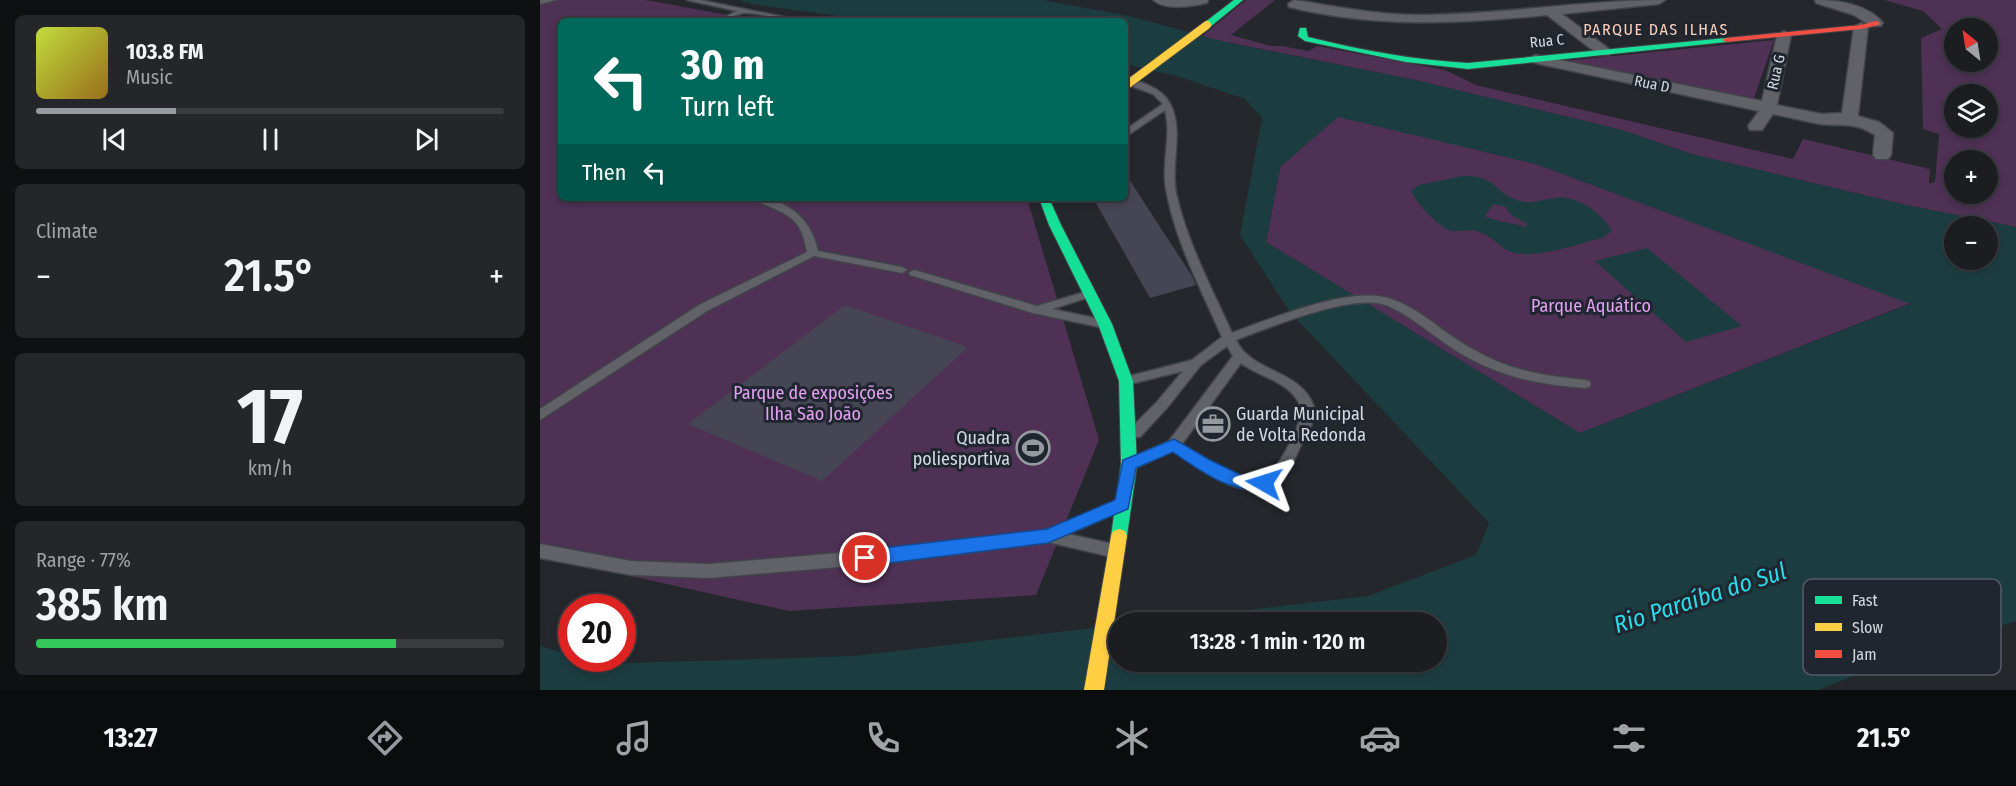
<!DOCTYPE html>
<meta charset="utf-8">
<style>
:root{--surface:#1b1d21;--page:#24262a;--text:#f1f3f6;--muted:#a0a2a5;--line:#393b3f;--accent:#969aa0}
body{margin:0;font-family:"Fira Sans Condensed",sans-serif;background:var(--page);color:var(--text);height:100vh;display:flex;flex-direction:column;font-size:22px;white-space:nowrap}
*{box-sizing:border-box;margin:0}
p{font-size:20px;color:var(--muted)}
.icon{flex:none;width:33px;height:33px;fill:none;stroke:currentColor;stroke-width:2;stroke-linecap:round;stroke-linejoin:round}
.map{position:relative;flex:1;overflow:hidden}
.side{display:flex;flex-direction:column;gap:15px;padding:15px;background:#0f1012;width:540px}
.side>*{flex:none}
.guide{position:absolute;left:18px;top:18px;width:570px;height:183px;border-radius:9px;box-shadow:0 3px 9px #0003,0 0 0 2px var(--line);background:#00695c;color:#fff;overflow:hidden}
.needle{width:39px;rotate:330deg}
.buttons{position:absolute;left:1404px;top:18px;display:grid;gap:12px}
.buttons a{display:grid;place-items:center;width:54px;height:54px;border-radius:50%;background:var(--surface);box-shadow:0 3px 9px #0003,0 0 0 2px var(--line);font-size:30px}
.speed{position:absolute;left:18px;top:594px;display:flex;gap:12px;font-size:30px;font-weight:700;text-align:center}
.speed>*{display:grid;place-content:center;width:78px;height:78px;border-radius:50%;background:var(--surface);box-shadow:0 3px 9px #0003,0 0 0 2px var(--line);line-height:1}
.speed .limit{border:9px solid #d22;background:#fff;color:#111}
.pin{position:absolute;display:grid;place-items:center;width:51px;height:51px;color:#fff;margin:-26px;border:3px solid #fff;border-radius:50%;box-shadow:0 2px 6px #0007}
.me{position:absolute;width:66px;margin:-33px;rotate:276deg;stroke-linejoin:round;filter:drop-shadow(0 0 4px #0008)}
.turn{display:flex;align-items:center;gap:21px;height:126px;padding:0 24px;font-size:27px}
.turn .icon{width:78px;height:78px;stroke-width:2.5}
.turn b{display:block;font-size:42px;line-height:51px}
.then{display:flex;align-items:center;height:57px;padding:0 24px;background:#0003;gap:12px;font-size:22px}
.big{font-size:45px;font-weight:600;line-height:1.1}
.side .tile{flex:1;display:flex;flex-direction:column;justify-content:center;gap:9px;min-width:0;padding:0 21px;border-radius:9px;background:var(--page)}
.side .dial{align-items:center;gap:0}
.dial b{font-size:78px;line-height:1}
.song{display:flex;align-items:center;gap:18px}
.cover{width:72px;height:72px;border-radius:9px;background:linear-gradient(135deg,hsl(70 70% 55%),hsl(40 70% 35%))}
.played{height:6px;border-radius:3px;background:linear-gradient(90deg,var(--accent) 30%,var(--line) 30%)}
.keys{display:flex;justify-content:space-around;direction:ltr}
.heat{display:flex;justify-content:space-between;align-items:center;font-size:33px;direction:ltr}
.charge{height:9px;border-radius:4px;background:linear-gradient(90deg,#34c759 77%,var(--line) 0)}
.trip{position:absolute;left:568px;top:612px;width:339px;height:60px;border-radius:30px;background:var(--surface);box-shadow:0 3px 9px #0003,0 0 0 2px var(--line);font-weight:600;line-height:60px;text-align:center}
.dock{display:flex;height:96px;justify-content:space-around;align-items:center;background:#0b0c0d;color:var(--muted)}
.dock .icon{width:42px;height:42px}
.dock .on{color:var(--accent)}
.dock b{font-size:27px;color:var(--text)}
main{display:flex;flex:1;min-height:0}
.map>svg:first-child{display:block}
.green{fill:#4e3155;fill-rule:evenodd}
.water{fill:#1c3d40;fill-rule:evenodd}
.building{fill:#464553}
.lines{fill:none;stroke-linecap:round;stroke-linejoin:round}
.lane-casing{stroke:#414448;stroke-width:3}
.street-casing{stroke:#414448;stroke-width:3}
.fast-casing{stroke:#414448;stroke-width:2}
.slow-casing{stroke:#414448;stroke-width:2}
.jam-casing{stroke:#414448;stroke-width:2}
.lane{fill:#606268;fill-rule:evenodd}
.street{fill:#606268;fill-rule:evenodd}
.fast{fill:#16e098;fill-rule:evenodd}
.slow{fill:#ffcf43;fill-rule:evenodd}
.jam{fill:#f24e42;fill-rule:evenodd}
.slow-bridge-casing{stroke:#414448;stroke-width:10;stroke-linecap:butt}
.slow-bridge{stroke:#ffcf43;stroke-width:8}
.route{fill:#1a73e8;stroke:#114b97;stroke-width:1.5}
.labels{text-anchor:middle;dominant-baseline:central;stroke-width:6;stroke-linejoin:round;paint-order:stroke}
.far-street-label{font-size:15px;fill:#d4d8df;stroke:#202630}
.far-neighbourhood-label{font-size:16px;letter-spacing:1.5px;fill:#fccfb7;stroke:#202630}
.park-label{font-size:18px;fill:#e4a1f3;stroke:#202630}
.poi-label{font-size:18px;fill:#d4d8df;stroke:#202630;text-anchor:start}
.near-water-label{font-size:24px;font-style:italic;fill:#26dce8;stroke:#202630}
.key{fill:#202630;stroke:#565b65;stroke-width:1.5}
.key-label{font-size:16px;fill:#d4d8df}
</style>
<main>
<section class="side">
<div class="tile">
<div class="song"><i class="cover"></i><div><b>103.8 FM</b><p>Music</p></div></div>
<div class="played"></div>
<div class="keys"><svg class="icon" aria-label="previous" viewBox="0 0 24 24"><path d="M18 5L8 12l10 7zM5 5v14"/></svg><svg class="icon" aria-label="pause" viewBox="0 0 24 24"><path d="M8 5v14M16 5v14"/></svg><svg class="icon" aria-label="next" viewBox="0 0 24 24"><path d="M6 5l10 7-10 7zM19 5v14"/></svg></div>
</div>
<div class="tile"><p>Climate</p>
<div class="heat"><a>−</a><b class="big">21.5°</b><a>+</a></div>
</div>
<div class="tile dial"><b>17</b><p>km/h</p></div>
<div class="tile"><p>Range · 77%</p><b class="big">385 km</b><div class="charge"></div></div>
</section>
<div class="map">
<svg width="1476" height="690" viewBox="0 0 1476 690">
<rect width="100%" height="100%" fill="#24272c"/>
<path class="green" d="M7 0H106L220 21H21V198H487L559 440 496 595 249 611 0 556V3Z
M706 0H735L691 35 731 46H742L768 51 777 46 905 70 936 85 1253 159 1263 139 1390 169 1389 184 1395 182 1399 134 1383 129 1381 38 1402 29 1383 11 1344 0H1476V227L1366 205 1151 154 1082 130 875 80 661 37ZM1414 28H1448V62H1414ZM1414 94H1448V128H1414ZM1414 160H1448V194H1414Z
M1234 40 1213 101 1023 61Z
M798 116 996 164 1371 303 1040 433 726 242 740 167Z"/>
<path class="water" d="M199 0H502L589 16 685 42 875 80 1082 130 1151 154 1366 205 1476 227V621L1357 659 1278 690H0V646L31 655 32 658 42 659 62 664 314 656 579 625V662H897V622H601L828 596 936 555 949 523 750 312 700 235 722 118 705 99 640 77 585 64V21H334L211 4ZM798 117 996 164 1370 304 1040 433 726 242 740 167ZM1414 226H1448V260H1414Z
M923 176C956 175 952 191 977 200 990 205 1001 200 1014 198 1036 194 1062 213 1072 231L1062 238C1037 244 995 260 971 252 958 247 951 234 936 231 929 229 921 232 913 231 900 230 876 202 871 191L879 185ZM953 204 966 207 970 214 987 224 986 227 948 218 945 216Z
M1107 248 1202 326 1146 342 1055 261Z"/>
<path class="building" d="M585 173 652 276 656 285 610 298 553 198H585Z
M305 305 428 347 282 481 148 424Z"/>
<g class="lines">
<defs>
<path id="lane" d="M0 0H16L0 4Z
M147 0H160L264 21C245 21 227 14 207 13 197 12 188 21 176 21L197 11Z
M586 80C601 80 622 89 629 102 645 129 630 163 636 193 647 242 671 287 692 333 729 319 800 291 837 296 869 299 897 328 924 344 966 370 997 375 1045 380L1049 381 1051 384 1049 387 1045 388C996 384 958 377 915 350 894 337 860 306 837 303 801 298 730 327 696 340 711 372 756 369 772 402 779 416 768 433 761 445 756 456 750 472 740 480 710 508 659 469 633 451L598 467 593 468 588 467 586 463 588 459 629 441 693 356 687 346 661 365 626 409 600 437H590L588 433 590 429 616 403 643 371 586 385 580 381 582 378 652 360 682 337C661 289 635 241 626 189 621 163 632 136 625 110L585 137V130L623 104 613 94 586 84ZM701 363C719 377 745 380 758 401 760 405 762 409 761 414 759 428 740 465 729 474 724 477 717 480 711 479 687 477 662 457 642 444Z
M213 198C247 198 271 218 278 251L362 267 367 270 362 273 274 256 167 311 0 420V409L159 305 267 252C262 225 255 217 230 207 224 204 218 202 213 198Z
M374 270 497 306 545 292H553L555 294 553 296 512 309 564 320 570 324 564 328 493 313 370 275 369 273Z
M576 501 581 503 583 507 581 511 528 534 577 545 580 550 577 555 572 557 508 542 346 563 169 578 91 575 0 558V544L91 561 169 564 346 549 507 530Z"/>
<path id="street" d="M613 0H668L667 3C652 6 625 11 613 0Z
M754 0C795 6 836 15 877 15 961 15 1042 0 1125 0L1119 4 1022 14 1069 49 1071 52 1069 55H1059L1007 15C921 24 834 28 749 7L748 4Z
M1275 0C1297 0 1328 4 1343 23L1341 26H1331L1314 15 1276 3Z
M1321 23 1328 27 1318 116 1339 122 1353 133 1351 155 1348 159H1336L1333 155 1335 135C1313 121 1303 127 1280 124 1264 121 1249 117 1233 114L1222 130H1210L1208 126 1219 111 995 63 988 59 995 55 1222 101 1237 35 1244 31 1251 35 1237 105 1282 114 1302 113 1314 27Z"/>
<path id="fast" d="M694 0H703L670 27H664V23Z
M760 28H766L768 37C821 50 873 60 928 63L1186 38 1190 40 1186 42 928 69 866 62 765 41 758 36Z
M499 198H509L521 225 572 324 593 381 597 465 587 536 585 541 579 543 573 541 571 536 581 465 579 381 558 324 509 225Z"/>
<path id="slow" d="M579 529 585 531 587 536 564 690H544L571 536 573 531Z"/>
<path id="jam" d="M1336 21 1340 23 1339 25 1321 29 1186 42 1182 40 1186 38 1321 25Z"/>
</defs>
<use href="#lane" class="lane-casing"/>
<use href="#street" class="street-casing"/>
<use href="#fast" class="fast-casing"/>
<use href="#slow" class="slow-casing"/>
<use href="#jam" class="jam-casing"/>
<use href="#lane" class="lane"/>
<use href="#street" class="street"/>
<use href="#fast" class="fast"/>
<use href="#slow" class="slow"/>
<use href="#jam" class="jam"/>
<defs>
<path id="slow-bridge" d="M588 84 667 25"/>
</defs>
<use href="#slow-bridge" class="slow-bridge-casing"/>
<use href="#slow-bridge" class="slow-bridge"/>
</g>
<path class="route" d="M634 439 668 459 701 475 711 478 724 476 729 478 732 483 729 487C696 498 659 470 633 452L596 468 588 509 508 543 325 566 318 563 316 558 318 553 325 550 507 529 575 500 583 460Z"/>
<defs>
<symbol id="office-ring" viewBox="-11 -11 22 22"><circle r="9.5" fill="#202630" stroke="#969aa0" stroke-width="1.5"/><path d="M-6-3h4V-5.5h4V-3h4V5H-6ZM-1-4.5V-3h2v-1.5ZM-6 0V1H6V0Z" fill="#969aa0"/></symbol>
<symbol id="stadium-ring" viewBox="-11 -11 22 22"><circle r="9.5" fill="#202630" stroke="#969aa0" stroke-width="1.5"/><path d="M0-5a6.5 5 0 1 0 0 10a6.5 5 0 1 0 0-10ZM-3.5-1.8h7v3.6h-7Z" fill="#969aa0"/></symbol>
</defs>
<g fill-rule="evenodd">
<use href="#office-ring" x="654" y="405" width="38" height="38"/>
<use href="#stadium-ring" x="474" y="429" width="38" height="38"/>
</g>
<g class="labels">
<g class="far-street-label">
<text transform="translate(1007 41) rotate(-6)">Rua C</text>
<text transform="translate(1236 72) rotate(-77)">Rua G</text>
<text transform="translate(1112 84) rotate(12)">Rua D</text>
</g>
<g class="far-neighbourhood-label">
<text x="1116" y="29">PARQUE DAS ILHAS</text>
</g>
<g class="park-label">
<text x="1051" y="306">Parque Aquático</text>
<text x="273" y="393">Parque de exposições<tspan x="273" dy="21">Ilha São João</tspan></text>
</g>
<g class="poi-label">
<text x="696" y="414">Guarda Municipal<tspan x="696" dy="21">de Volta Redonda</tspan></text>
<text x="470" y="438" text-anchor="end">Quadra<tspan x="470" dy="21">poliesportiva</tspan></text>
</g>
<g class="near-water-label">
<text transform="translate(1160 598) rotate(-18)">Rio Paraíba do Sul</text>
</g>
</g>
<rect x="1263" y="579" width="198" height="96" rx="9" class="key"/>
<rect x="1275" y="596" width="27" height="8" fill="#16e098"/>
<rect x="1275" y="623" width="27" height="8" fill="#ffcf43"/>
<rect x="1275" y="650" width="27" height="8" fill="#f24e42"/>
<g class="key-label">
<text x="1312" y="606">Fast</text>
<text x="1312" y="633">Slow</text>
<text x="1312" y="660">Jam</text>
</g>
</svg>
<div class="buttons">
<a><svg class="needle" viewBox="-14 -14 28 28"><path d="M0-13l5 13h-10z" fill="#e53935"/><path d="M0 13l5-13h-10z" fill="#a0a2a5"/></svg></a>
<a><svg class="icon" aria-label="layers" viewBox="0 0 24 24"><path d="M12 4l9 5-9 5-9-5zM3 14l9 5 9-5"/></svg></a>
<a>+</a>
<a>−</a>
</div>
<div class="speed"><div class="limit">20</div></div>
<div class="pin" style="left:325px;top:558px;background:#d93025"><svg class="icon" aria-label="arrive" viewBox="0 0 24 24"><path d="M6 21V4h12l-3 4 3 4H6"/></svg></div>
<svg class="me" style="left:724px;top:483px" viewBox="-20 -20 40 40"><path d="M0-17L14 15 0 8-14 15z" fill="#1a73e8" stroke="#fff" stroke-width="4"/></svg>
<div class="trip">13:28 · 1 min · 120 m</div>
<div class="guide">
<div class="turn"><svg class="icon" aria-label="left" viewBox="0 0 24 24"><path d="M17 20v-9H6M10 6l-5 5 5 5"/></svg><div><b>30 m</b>Turn left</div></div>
<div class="then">Then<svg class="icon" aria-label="left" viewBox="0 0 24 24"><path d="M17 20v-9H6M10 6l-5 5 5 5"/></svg></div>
</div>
</div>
</main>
<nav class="dock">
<b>13:27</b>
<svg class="icon on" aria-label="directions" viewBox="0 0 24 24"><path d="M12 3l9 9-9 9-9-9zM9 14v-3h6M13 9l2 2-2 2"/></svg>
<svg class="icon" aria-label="music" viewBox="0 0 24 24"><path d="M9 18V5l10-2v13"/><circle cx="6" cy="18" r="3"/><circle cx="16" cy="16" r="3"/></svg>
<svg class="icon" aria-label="phone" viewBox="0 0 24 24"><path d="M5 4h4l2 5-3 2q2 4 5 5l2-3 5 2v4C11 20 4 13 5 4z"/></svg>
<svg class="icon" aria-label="climate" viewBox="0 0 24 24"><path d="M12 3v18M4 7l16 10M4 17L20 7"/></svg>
<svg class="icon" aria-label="car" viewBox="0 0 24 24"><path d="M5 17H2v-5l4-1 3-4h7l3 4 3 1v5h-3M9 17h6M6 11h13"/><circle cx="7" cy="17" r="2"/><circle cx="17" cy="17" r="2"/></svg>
<svg class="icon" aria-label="filters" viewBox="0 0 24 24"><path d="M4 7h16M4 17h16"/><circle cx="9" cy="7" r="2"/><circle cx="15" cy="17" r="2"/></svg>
<b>21.5°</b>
</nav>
